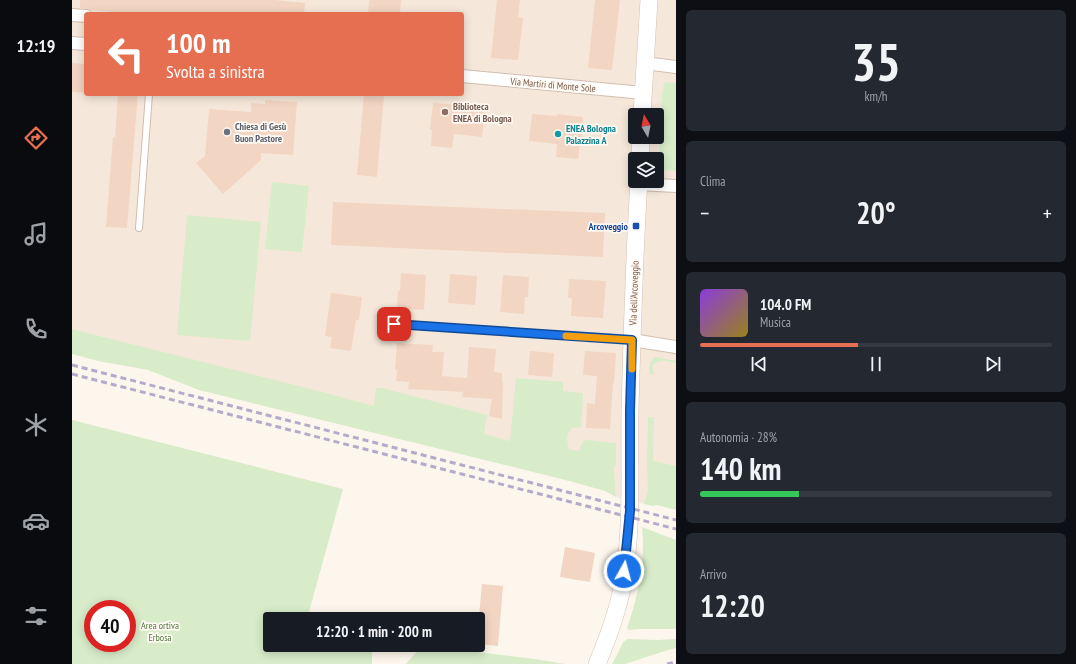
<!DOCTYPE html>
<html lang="it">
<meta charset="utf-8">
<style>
:root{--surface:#171b24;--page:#242831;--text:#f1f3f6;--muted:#9ea1a6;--line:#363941;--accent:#e76f51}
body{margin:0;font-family:"PT Sans Narrow",sans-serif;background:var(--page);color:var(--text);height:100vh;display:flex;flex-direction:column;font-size:15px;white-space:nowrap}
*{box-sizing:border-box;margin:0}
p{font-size:13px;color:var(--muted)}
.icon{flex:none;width:22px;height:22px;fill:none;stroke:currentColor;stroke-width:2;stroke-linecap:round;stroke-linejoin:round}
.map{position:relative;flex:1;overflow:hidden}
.side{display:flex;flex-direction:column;gap:10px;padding:10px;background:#0d0f14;width:400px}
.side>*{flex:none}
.guide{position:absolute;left:12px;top:12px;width:380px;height:84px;border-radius:4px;box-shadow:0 2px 10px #0003;background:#e76f51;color:#fff;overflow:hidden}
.needle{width:26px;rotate:350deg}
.tools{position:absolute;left:556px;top:108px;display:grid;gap:8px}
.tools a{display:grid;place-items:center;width:36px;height:36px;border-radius:4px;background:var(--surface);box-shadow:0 2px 10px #0003;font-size:20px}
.speed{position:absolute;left:12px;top:600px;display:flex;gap:8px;font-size:20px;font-weight:700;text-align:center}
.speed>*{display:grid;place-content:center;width:52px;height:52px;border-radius:50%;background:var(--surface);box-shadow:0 2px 10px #0003;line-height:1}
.speed .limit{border:6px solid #d22;background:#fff;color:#111}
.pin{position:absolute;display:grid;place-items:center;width:34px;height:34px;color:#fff;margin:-17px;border-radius:8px;box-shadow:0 2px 6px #0006}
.me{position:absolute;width:44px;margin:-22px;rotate:7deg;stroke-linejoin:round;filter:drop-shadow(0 0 3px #0008)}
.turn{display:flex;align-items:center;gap:14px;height:84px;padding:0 16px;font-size:18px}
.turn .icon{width:52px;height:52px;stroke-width:2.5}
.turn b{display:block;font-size:28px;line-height:34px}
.big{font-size:30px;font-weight:600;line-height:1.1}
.side .widget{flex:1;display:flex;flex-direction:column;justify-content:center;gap:6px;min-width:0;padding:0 14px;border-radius:6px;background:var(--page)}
.side .dial{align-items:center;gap:0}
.dial b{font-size:52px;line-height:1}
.song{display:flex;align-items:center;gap:12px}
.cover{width:48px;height:48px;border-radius:6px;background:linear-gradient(135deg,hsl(270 70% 55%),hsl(50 70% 35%))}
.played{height:4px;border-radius:2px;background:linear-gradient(90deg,var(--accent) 45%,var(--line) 45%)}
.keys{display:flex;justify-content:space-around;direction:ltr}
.heat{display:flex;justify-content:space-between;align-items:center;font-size:22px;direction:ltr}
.charge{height:6px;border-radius:3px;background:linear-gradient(90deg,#34c759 28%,var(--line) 0)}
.trip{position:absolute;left:191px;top:612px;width:222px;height:40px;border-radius:4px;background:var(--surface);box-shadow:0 2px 10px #0003;font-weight:600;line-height:40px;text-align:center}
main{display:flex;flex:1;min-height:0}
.dock{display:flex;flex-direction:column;width:72px;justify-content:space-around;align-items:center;background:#090b0e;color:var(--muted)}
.dock .icon{width:28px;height:28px}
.dock .on{color:var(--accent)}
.dock b{font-size:18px;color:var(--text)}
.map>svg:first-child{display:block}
.residential{fill:#f5e8da;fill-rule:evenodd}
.green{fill:#d8ecc9;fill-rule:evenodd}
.building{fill:#f3d5c3}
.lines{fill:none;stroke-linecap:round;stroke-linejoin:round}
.lane-casing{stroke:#d1beb0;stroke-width:8}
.street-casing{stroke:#d1beb0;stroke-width:14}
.secondary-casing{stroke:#d6c0b0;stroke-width:18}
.lane{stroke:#fff;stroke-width:6}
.street{stroke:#fff;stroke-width:12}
.secondary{stroke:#fff;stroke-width:17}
.rail{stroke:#b9a8c9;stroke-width:3;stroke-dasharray:6 4;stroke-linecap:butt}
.route-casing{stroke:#114b97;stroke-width:10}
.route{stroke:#1a73e8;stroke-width:7}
.slow{stroke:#f59e0b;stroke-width:7}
.education-dot{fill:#8d6e63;stroke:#fffaf3;stroke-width:1.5}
.worship-dot{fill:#6b7280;stroke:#fffaf3;stroke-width:1.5}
.culture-dot{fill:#0f9aa8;stroke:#fffaf3;stroke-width:1.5}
.transit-dot{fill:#1a4fb4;stroke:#fffaf3;stroke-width:1.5}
.labels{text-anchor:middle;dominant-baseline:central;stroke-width:3.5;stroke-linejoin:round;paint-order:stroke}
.street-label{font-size:10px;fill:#7a5c4d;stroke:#fffaf3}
.education-label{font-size:10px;font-weight:bold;fill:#785e54;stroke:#fffaf3;text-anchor:start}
.worship-label{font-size:10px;font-weight:bold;fill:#5b616d;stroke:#fffaf3;text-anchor:start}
.culture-label{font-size:10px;font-weight:bold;fill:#0d838f;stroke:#fffaf3;text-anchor:start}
.transit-label{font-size:10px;font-weight:bold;fill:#164399;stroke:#fffaf3;text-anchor:end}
.park-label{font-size:10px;fill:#537a41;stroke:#fffaf3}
</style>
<main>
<nav class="dock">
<b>12:19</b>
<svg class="icon on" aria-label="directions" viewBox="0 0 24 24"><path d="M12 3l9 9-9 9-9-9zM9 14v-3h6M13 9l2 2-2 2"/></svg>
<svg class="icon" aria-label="music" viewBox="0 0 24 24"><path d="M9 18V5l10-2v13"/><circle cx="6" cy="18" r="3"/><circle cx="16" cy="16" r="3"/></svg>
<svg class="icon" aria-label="phone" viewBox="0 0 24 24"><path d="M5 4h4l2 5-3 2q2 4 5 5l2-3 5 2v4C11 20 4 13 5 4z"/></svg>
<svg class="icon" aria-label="climate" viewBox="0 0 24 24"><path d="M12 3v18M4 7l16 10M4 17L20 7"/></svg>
<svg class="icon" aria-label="car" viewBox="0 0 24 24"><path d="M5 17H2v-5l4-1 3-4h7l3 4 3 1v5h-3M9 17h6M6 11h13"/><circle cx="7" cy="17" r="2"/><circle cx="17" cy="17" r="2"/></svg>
<svg class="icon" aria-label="filters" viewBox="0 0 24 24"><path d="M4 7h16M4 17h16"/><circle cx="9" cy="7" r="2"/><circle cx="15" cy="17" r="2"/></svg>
</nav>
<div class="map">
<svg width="604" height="664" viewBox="0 0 604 664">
<rect width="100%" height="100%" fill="#fdf6ec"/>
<path class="residential" d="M0 0H604V490L577 489 572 504 544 497 542 468 0 329ZM14 14H390V94H14ZM563 115H585V137H563ZM563 159H585V181H563Z"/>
<path class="green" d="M595 82 604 83V171L591 170 587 168 586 165 590 94 592 84Z
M200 182 237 186 230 252 193 249Z
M115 215 189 222 178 341 105 335Z
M0 329 231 387 302 406 304 388H310L415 415 412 434 438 441 444 378 491 382V391L511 393 509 427 500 428C493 435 495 440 497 449L507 451 511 441 516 440 544 443V465L542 468 544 497 533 491 501 482 360 447 127 390 76 370 26 361 0 354Z
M584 357 604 361V363C596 361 587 359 581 365L582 375 577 374C578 367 576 360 584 357Z
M576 417H581L582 419 581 461 604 466V510L585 505 581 506 572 504 576 490 575 466Z
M0 420 271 489 235 619H198V645H300V664H0ZM21 609H55V643H21Z
M570 527 604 540V629H569L557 630 555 628C566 596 574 561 570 527Z
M556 639 585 640 604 639V648L593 651 553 664H540L546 653 551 642Z
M357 646 463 659 493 664H334L345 651Z"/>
<path class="building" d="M8 0H203L233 3 232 14H63L19 10 15 9 8 8Z
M297 0H329L328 14H296Z
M425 0H448L446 17 451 18 446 60 419 58Z
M523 0H548L540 70 516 68Z
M0 63 14 64V93L0 92Z
M46 94H66L55 228 34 227 41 137H43Z
M292 94 312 96 305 177 285 175Z
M193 100 225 102 221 155 189 153V160L151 194 124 163 133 156 137 109 179 112V103L193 104Z
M361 103 387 105V107L413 110 410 137 382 134 380 148 359 146 360 130H358Z
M460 114 485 116V114L511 117 509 144H508L506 159 484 157 485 144 457 141Z
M261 202 533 213 531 257 259 245Z
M329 273 354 275 352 310 325 308 326 291H328Z
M378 274 405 276 403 305 376 303Z
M431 275 457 277 456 297H453L452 314 428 312Z
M497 279 534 281 531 318 499 316 500 298H496Z
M259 293 290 297 287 320H284L279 351 258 348 260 337 253 336Z
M325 343 361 345 360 352H372L370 376 395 378 397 347 424 349 422 372 430 373V381L431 382 430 419 417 416 420 399 390 397 391 392 336 389 337 382 324 381 325 370H323Z
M458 351 482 353 480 377 456 375Z
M513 351 544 353 542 383H541L538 429 514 428 515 403 523 404 525 376 511 375Z
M493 547 523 553 518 582 488 577Z
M410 584 431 586 426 646 406 644V616H407Z"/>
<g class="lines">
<defs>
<path id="lane" d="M67 228 77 94
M322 324 559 340"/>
<path id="street" d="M0 15 14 16
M0 43 14 44
M573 63 604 67
M390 76 571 93
M566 184 604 186
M560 340 604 347"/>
<path id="secondary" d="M570 115 577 0
M568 159 569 137
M525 664C536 638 546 611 551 583 561 527 557 468 558 411 560 334 562 258 567 181"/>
</defs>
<use href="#lane" class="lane-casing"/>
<use href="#street" class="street-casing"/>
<use href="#secondary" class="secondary-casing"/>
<use href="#lane" class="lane"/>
<use href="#street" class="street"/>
<use href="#secondary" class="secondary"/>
<path class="rail" d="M0 365 604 520
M0 374 604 529
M595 664 604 662"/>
</g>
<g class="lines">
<defs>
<path id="route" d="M322 324 560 340 558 411V511L552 571"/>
</defs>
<use href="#route" class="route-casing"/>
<use href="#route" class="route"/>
<path class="slow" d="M494 336 560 340V369"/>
</g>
<circle class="education-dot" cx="373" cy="112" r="4"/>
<circle class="worship-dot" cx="155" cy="132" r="4"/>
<circle class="culture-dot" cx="486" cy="134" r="4"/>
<rect class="transit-dot" x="560" y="222" width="8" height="8" rx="2"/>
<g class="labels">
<g class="street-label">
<text transform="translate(481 85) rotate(5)">Via Martiri di Monte Sole</text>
<text transform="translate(562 293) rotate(-88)">Via dell'Arcoveggio</text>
</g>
<g class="education-label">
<text x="381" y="106">Biblioteca<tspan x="381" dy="12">ENEA di Bologna</tspan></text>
</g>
<g class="worship-label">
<text x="163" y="126">Chiesa di Gesù<tspan x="163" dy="12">Buon Pastore</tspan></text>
</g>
<g class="culture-label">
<text x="494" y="128">ENEA Bologna<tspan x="494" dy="12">Palazzina A</tspan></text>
</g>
<g class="transit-label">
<text x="556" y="226">Arcoveggio</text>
</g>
<g class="park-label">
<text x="88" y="625">Area ortiva<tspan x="88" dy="12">Erbosa</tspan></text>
</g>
</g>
</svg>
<div class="tools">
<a><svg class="needle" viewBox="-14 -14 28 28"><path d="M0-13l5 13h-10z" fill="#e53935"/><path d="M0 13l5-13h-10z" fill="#9ea1a6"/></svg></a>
<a><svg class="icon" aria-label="layers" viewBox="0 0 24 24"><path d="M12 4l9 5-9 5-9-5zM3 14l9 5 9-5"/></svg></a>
</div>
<div class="speed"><div class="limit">40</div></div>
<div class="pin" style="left:322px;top:324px;background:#d93025"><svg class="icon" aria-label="arrive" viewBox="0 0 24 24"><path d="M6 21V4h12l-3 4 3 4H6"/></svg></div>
<svg class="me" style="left:552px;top:571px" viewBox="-20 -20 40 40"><circle r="17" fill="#1a73e8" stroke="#fff" stroke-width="3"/><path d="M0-11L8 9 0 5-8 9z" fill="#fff"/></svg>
<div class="trip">12:20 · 1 min · 200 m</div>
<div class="guide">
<div class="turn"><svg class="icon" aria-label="left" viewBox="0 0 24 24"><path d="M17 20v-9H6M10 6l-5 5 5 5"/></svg><div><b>100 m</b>Svolta a sinistra</div></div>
</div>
</div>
<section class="side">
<div class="widget dial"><b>35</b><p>km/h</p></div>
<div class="widget"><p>Clima</p>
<div class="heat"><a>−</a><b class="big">20°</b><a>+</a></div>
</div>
<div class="widget">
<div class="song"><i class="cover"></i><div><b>104.0 FM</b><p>Musica</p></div></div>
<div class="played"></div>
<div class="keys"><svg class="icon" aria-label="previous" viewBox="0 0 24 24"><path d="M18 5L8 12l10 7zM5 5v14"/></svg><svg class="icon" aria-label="pause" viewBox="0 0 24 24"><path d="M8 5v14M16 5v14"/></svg><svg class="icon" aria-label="next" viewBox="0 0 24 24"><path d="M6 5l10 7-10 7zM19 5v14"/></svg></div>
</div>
<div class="widget"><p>Autonomia · 28%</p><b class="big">140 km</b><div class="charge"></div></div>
<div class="widget"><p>Arrivo</p><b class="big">12:20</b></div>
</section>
</main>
